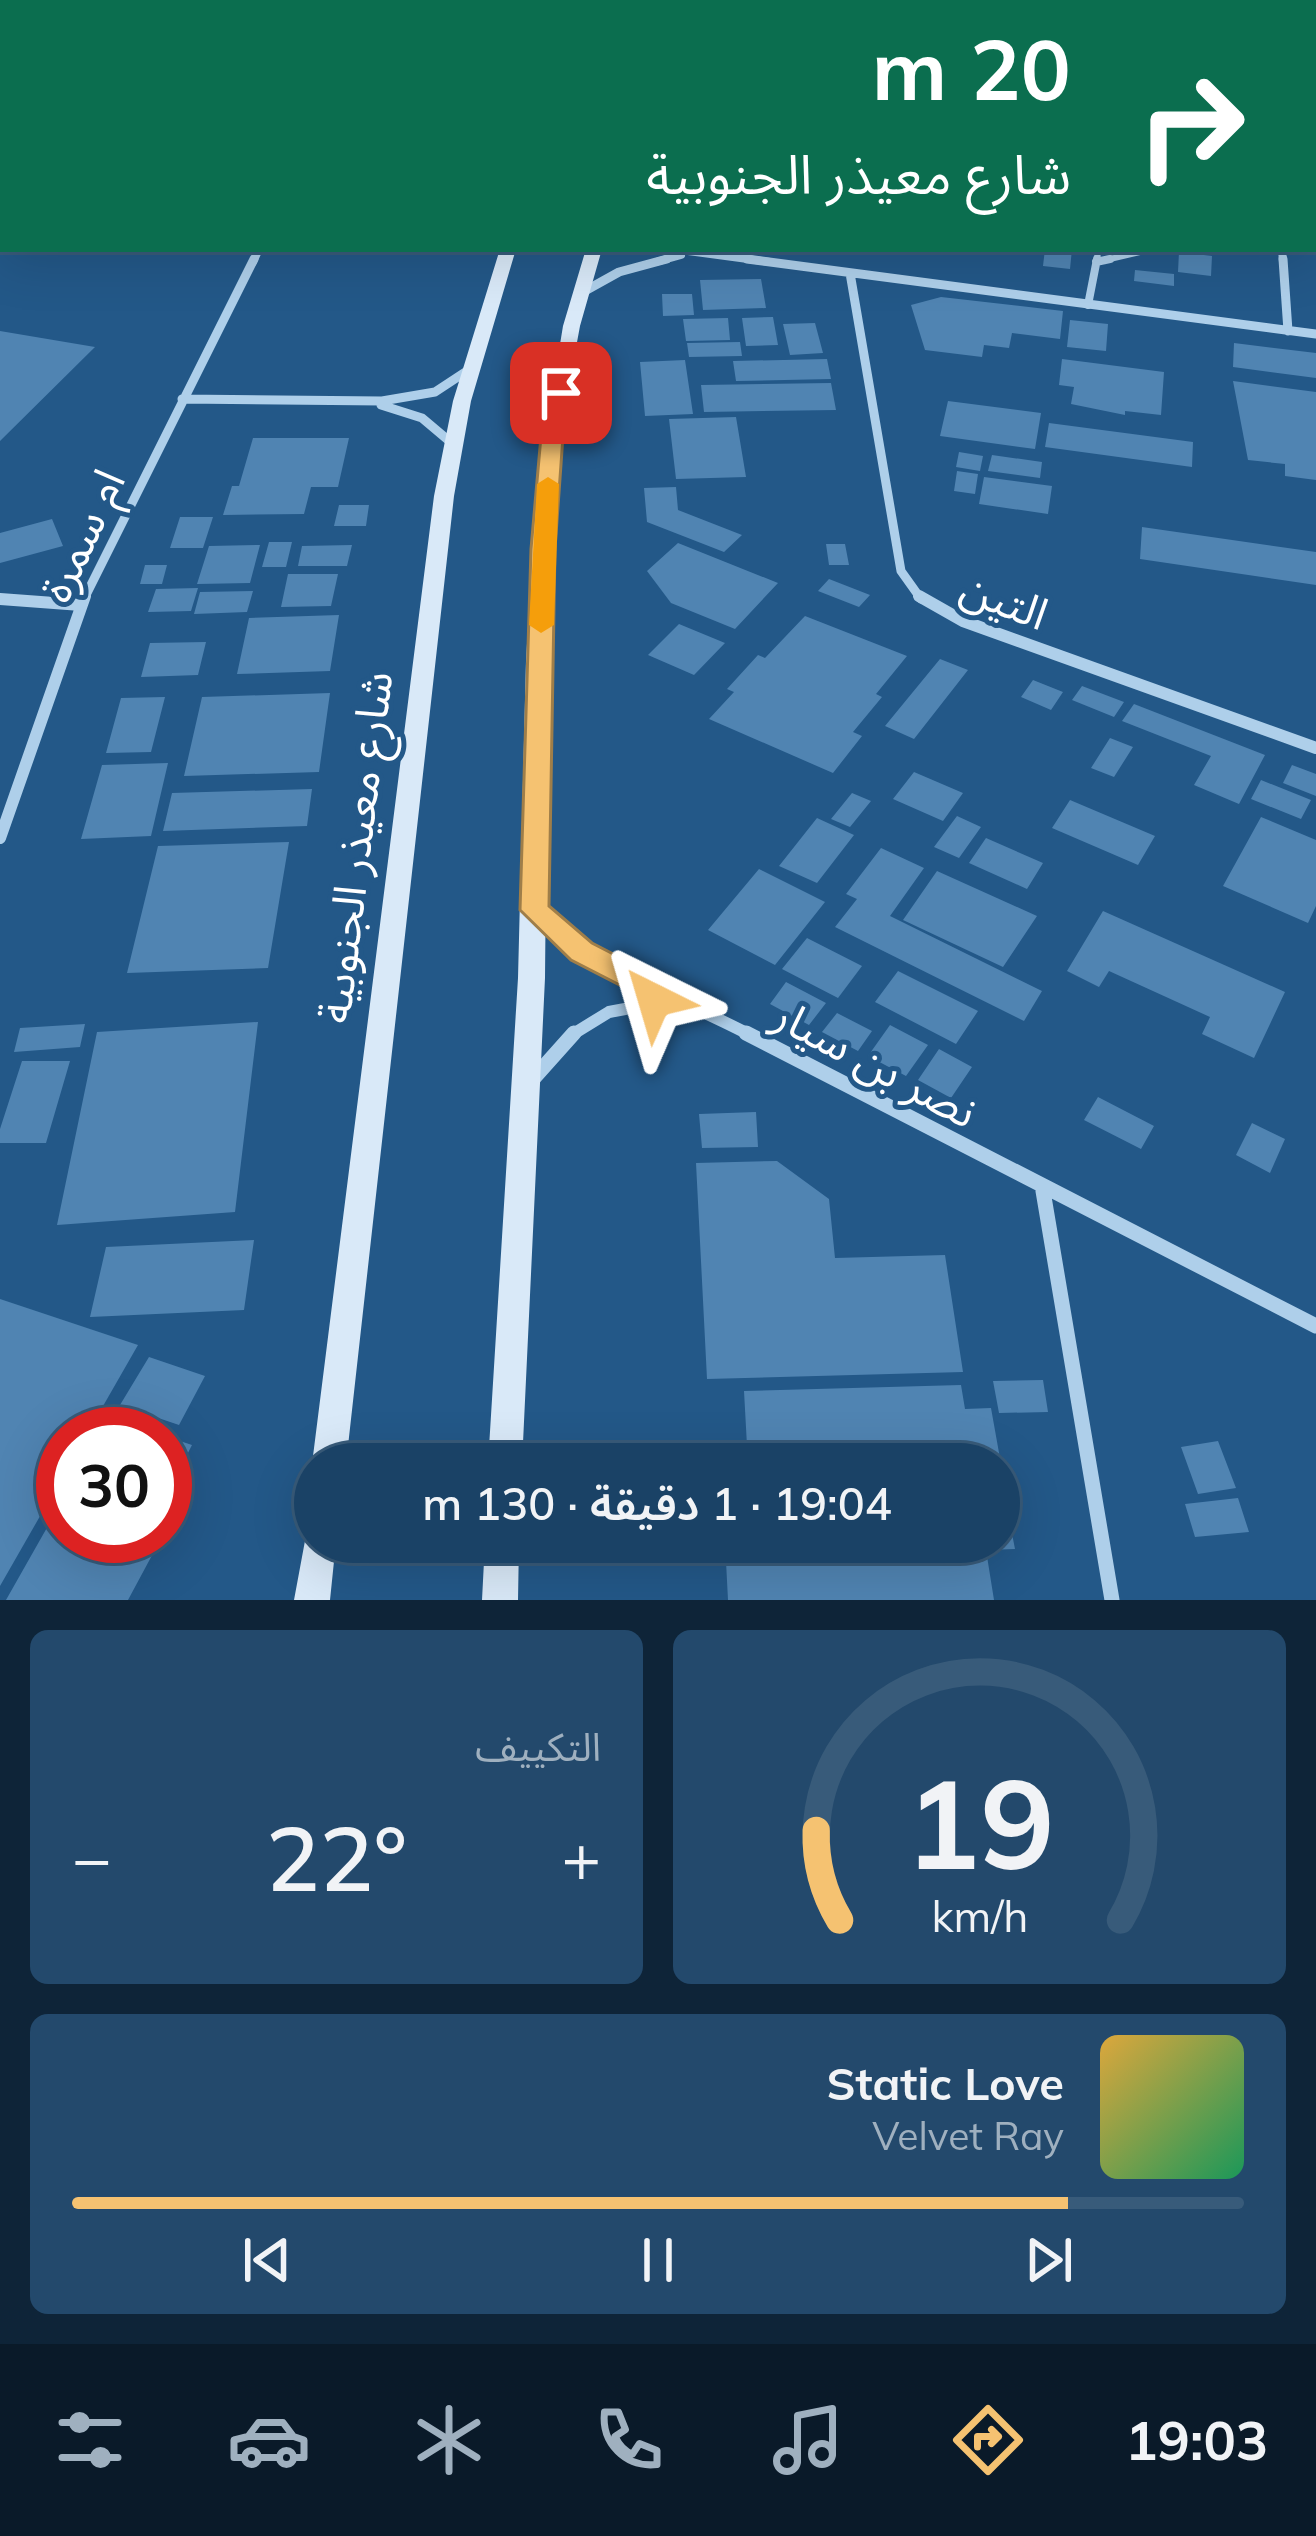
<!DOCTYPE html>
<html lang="ar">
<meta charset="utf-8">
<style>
:root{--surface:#1a4266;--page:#23496c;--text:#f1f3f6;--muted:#9fb0bf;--line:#385b7a;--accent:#f5c271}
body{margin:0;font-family:Mulish,"Noto Sans Arabic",sans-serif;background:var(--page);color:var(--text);direction:rtl;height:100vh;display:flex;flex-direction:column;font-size:45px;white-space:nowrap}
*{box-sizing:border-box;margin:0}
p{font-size:39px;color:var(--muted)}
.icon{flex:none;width:66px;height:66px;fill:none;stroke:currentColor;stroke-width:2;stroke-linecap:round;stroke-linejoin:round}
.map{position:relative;height:1600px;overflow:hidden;direction:ltr}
.sheet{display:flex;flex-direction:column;gap:30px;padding:30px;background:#0e2438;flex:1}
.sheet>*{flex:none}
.banner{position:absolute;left:0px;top:0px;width:1317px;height:252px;box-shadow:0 12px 48px #0002,0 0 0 3px var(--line);direction:rtl;background:#0b6e4f;color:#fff;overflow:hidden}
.speed{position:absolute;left:36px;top:1407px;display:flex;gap:24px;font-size:60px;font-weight:700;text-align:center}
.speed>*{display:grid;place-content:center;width:156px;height:156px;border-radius:50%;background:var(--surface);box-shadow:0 12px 48px #0002,0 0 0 3px var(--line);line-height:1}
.speed .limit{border:18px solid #d22;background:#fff;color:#111}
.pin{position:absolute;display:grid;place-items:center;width:102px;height:102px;color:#fff;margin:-51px;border-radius:24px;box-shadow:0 6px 18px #0006}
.me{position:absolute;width:132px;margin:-66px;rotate:320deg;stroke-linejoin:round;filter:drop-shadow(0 0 9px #0008)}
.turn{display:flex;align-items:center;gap:42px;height:252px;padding:0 48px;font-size:54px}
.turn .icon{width:156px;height:156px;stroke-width:2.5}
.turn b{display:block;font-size:84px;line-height:102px}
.big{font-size:90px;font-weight:600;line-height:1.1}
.sheet .widget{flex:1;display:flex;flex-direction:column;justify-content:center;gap:18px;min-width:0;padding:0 42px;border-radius:18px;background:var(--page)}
.sheet .dial{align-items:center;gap:0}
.dial svg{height:312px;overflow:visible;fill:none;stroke:var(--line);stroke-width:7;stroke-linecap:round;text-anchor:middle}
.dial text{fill:var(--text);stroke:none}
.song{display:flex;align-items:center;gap:36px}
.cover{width:144px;height:144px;border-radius:18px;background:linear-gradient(135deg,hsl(40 70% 55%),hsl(150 70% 35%))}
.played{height:12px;border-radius:6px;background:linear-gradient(90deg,var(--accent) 85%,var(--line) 85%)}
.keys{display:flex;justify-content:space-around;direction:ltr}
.heat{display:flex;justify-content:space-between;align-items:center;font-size:66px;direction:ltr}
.sheet .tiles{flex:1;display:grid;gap:30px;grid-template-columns:1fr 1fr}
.widget:last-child{grid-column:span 2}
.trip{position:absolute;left:294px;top:1443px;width:726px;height:120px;border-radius:60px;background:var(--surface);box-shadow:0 12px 48px #0002,0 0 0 3px var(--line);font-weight:600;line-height:120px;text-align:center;direction:rtl}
.tab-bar{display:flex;height:192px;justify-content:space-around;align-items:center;background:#0a1a29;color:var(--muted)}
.tab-bar .icon{width:84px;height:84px}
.tab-bar .selected{color:var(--accent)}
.tab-bar b{font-size:54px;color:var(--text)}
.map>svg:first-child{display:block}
.building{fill:#5084b2}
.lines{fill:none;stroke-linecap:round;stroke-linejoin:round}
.lane-far1{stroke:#aecfea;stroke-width:6}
.lane{stroke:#aecfea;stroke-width:8}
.street-far3{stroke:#aecfea;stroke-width:8}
.street-far2{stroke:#aecfea;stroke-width:9}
.street-far1{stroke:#aecfea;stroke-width:12}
.street{stroke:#aecfea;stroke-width:15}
.secondary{fill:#d9e9f8;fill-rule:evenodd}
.route{fill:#f5c271;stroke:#9f7e49;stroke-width:3}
.slow{fill:#f59e0b}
.labels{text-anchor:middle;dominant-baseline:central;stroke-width:10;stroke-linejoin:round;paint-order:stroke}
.street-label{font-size:45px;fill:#fff;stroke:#235888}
</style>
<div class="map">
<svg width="1316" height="1600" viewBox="0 0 1316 1600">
<rect width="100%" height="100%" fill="#235888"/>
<path class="building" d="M1045 249H1072L1070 269 1043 266Z
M1179 252 1212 256 1211 276 1178 272Z
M1135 270 1174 274V286L1134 281Z
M761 279 766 308 703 310 700 280Z
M662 294H692L694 315 663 316Z
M941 297 1063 311 1060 339 1012 333 1009 348 984 345 982 357 925 350 911 305Z
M773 317 778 345 746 346 742 318Z
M728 318 730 340 686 341 683 319Z
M1070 320 1108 324 1106 351 1067 347Z
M815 323 823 353 790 355 783 324Z
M0 331 95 347 0 441Z
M740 342 742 356 689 357 687 343Z
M1234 343 1316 353V378L1233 367Z
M827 359 831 379 736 381 733 361Z
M1062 359 1164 372 1161 415 1125 411V415L1071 404 1074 387 1059 385Z
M685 360 693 414 645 416 640 362Z
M1233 381 1316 392V480L1285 476V464L1248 460Z
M831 383 836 410 704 412 701 385Z
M948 401 1041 413 1035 449 940 436Z
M736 417 746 477 676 479 669 419Z
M1049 423 1193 442 1192 467 1045 447Z
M253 438H349L338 487H311L304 514 223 515 232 486H239Z
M959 452 983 456 980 471 956 467Z
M992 455 1042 462 1040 478 988 471Z
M957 471 978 474 975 494 954 491Z
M984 477 1052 486 1048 514 979 504Z
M676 487 678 510 742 535 724 552 647 522 644 488Z
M339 505H369L366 526H334Z
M180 517H213L203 548H170Z
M52 519 63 546 0 563V533Z
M1142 527 1316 552V585L1140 559Z
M269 542H292L286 567H262Z
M678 543 778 583 735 629 671 603 647 571Z
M826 544H845L849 565H829Z
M260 545 250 583 197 584 209 546Z
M352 545 347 566H298L302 546Z
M145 565H167L162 584H140Z
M288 574H338L331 606 281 607Z
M829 579 870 595 859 607 818 591Z
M198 588 191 611 148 612 156 589Z
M253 591 247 612 194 614 200 592Z
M339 615 330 671 237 674 249 618Z
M805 616 907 656 876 694 882 697 853 732 862 736 833 773 709 719 734 692 727 689 758 655 765 658Z
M679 624 725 643 694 675 648 655Z
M206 642 198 675 141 677 150 643Z
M940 659 968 670 914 739 885 726Z
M1033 680 1063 692 1051 710 1021 697Z
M1082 686 1124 702 1114 717 1072 700Z
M330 693 319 772 184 776 202 697Z
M165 697 151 752 106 753 121 698Z
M1134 704 1265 755 1239 804 1194 785 1211 756 1122 721Z
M1110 738 1133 747 1114 777 1091 768Z
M168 763 151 836 81 839 102 765Z
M1292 765 1316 774V796L1283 783Z
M914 772 963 793 943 821 893 799Z
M1261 780 1311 800 1301 819 1251 799Z
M312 789 307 826 163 831 172 793Z
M852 793 871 801 850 827 831 819Z
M1070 800 1155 836 1138 865 1052 828Z
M957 816 981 827 959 858 934 847Z
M1261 817 1316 840V906L1308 923 1223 886Z
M817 818 854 835 817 883 779 866Z
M986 838 1043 863 1027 889 969 863Z
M289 842 268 968 127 973 158 846Z
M881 848 924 868 890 916 1042 991 1024 1021 835 927 857 899 846 894Z
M759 869 825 902 775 965 708 930Z
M937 871 1037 916 1003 967 903 920Z
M1103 911 1285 992 1254 1058 1202 1034 1210 1017 1109 971 1099 987 1067 971Z
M807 938 862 966 838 998 782 969Z
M898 971 978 1011 956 1044 875 1002Z
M786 982 826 1003 809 1025 770 1004Z
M837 1013 872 1031 858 1051 822 1032Z
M258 1022 235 1212 57 1225 97 1032Z
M85 1024 80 1047 14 1052 20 1028Z
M890 1025 928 1045 906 1076 868 1056Z
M939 1049 972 1067 951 1098 918 1080Z
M22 1061H70L46 1143H0V1129Z
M1098 1097 1154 1126 1141 1149 1084 1120Z
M756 1112 758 1147 702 1148 699 1114Z
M1252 1123 1285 1139 1270 1173 1236 1155Z
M777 1161 829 1199 835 1258 945 1255 963 1372 707 1379 696 1163Z
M254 1240 244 1310 90 1317 106 1247Z
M0 1299 138 1345 87 1434H63V1476L0 1586Z
M149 1357 205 1376 179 1425 120 1405Z
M1043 1380 1048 1412 999 1413 993 1381Z
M961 1385 965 1409 991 1408 1001 1464H748L744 1391Z
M115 1418 158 1433V1434H106Z
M165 1436 192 1445 165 1498Z
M1218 1441 1236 1488 1198 1494 1181 1447Z
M999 1467 1015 1549 986 1550 994 1600H728L725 1542H999Z
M1238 1498 1249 1532 1195 1537 1185 1504Z
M57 1510 63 1512V1536H130L157 1546 128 1600H6Z"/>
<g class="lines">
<path class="lane-far1" d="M1096 262 1099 249
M1097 262 1153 249"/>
<path class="lane" d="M1096 262 1110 259
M1088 305 1097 259"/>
<path class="street-far3" d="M219 0 237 3
M951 0 996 3
M1030 0 1045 3
M769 1 775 0
M673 249 770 262
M1282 249 1283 262
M253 262 259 249
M656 262 681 255"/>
<path class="street-far2" d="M747 259 1316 334
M1283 259 1288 331
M850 273 901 571 921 599
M583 292 619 272 667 259
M182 399 382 401 435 392 473 367
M381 405 422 418 454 445
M84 599 254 259"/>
<path class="street-far1" d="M919 596 963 621 1316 748
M0 599 81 605
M0 838 85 596
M535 911C596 973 677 996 752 1036
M570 1036 609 1012 673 1000"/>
<path class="street" d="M746 1033 1316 1326
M532 1080 574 1033
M1043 1191 1112 1600"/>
<path class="secondary" d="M634 0H652L654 3H636Z
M500 249H516L471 401 454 496 346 1464H315V1471L312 1464 434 496 453 401Z
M586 249H602L580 326 565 407 555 490 548 661 545 978 522 1464H488L518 978 526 661 536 490 563 326Z
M315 1526V1542H336L330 1600H294L307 1530Z
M485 1542H519L518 1600H482Z"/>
</g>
<path class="route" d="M561 386 571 393 563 436 555 549 549 906 592 943 685 991 690 1000 685 1009 654 1012 643 1009 641 996 571 960 520 910 531 549 541 436 550 393Z"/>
<path class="slow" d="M548 477 559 484 554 625 541 633 529 625 537 484Z"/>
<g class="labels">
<g class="street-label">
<text transform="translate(81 535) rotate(-65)">ام سمرة</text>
<text transform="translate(1005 599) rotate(21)">التين</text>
<text transform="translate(354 847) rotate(-83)">شارع معيذر الجنوبية</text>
<text transform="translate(876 1062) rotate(28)">نصر بن سيار</text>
</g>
</g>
</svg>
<div class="speed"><div class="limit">30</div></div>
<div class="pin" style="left:561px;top:393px;background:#d93025"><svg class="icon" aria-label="arrive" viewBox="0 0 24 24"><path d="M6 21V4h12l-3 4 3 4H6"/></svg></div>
<svg class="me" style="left:654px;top:1000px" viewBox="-20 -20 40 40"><path d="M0-17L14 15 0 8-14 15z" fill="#f5c271" stroke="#fff" stroke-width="4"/></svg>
<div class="trip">19:04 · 1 دقيقة · 130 m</div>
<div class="banner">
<div class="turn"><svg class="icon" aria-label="right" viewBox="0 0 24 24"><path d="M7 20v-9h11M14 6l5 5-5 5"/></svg><div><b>20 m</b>شارع معيذر الجنوبية</div></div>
</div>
</div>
<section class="sheet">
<div class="tiles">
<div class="widget dial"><svg viewBox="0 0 100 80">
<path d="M14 69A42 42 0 1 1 86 69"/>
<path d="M14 69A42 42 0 0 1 8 46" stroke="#f5c271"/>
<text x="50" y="56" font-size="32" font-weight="700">19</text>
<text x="50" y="72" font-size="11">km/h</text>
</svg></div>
<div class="widget"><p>التكييف</p>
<div class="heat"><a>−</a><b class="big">22°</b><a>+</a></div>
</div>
<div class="widget">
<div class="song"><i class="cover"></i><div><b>Static Love</b><p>Velvet Ray</p></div></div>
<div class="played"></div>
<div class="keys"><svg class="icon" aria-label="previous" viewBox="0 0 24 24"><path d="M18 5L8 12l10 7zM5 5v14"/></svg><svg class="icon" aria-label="pause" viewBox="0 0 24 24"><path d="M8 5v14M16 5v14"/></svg><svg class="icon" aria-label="next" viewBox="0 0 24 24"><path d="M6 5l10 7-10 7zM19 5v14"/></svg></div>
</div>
</div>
</section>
<nav class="tab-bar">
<b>19:03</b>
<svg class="icon selected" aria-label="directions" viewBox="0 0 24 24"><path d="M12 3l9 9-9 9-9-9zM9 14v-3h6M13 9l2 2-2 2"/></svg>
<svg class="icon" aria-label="music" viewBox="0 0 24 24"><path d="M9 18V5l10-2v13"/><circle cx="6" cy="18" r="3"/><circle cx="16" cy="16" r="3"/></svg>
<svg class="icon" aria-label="phone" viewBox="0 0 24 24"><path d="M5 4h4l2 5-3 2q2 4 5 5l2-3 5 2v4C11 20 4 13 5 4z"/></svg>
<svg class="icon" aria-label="climate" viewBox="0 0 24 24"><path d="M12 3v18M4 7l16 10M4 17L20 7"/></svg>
<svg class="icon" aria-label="car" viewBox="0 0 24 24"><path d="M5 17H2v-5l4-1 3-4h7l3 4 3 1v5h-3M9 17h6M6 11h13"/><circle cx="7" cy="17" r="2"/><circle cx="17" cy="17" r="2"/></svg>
<svg class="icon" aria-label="filters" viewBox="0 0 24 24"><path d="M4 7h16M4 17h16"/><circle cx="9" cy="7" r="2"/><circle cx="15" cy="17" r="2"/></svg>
</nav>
